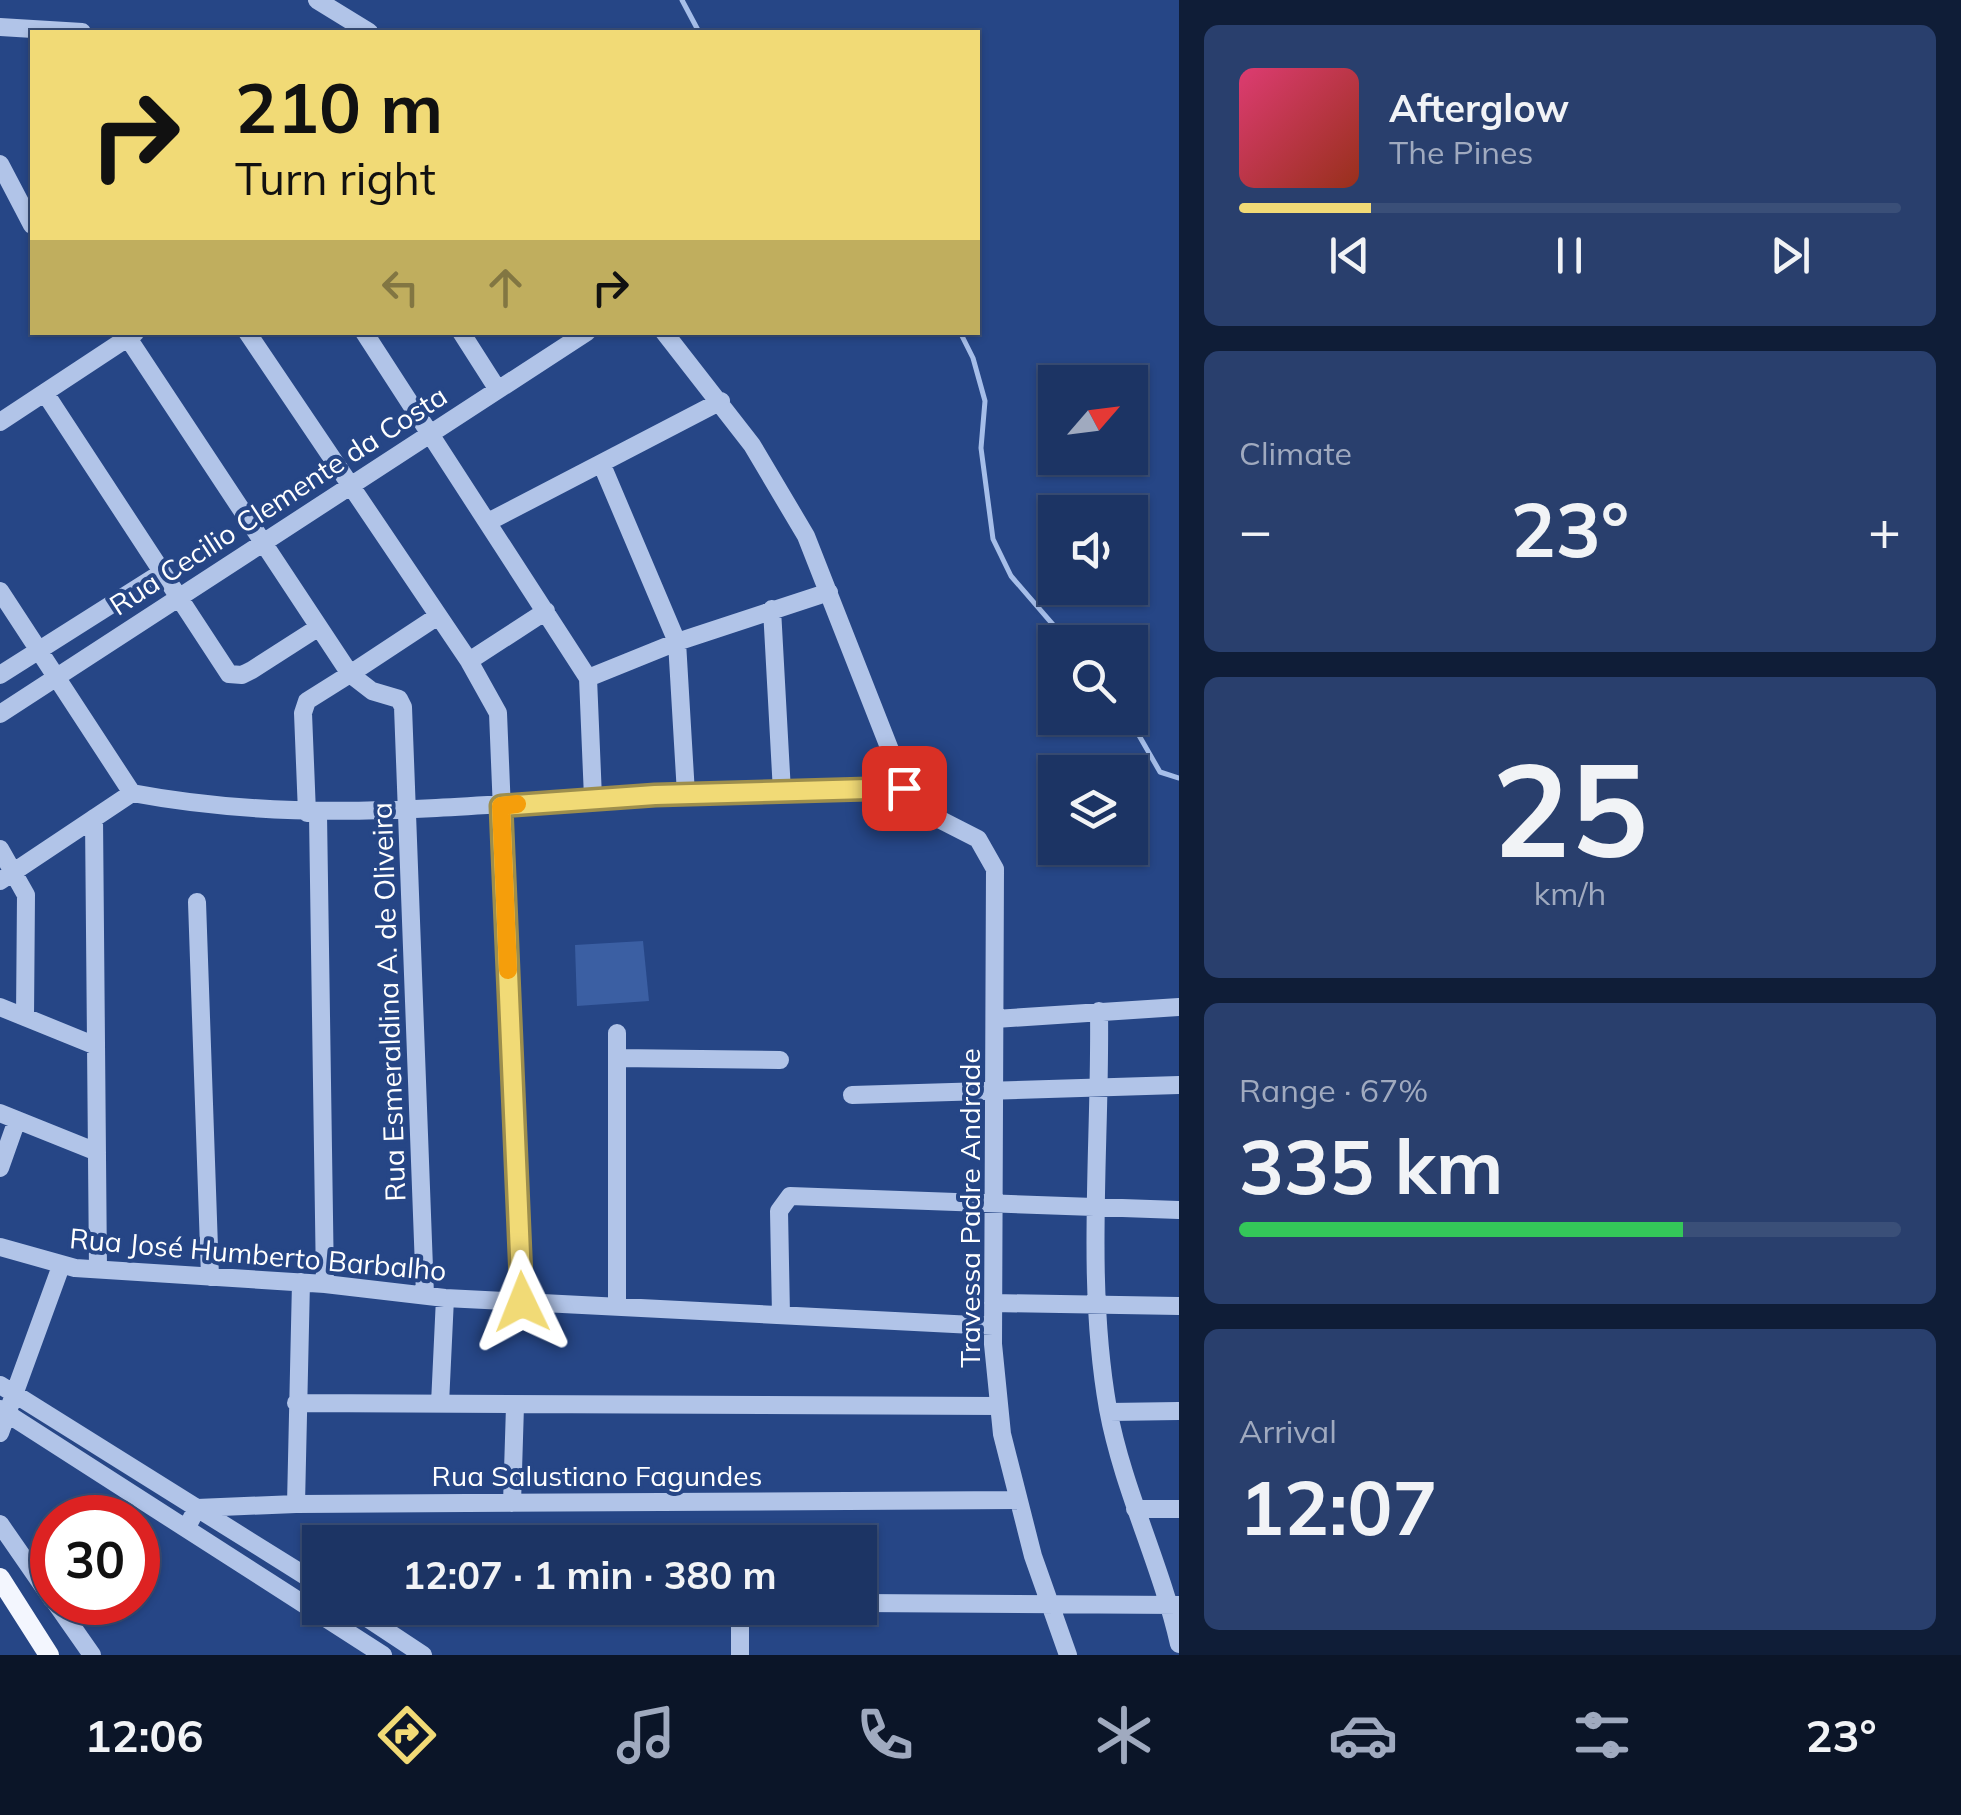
<!DOCTYPE html>
<meta charset="utf-8">
<style>
:root{--surface:#1c3464;--page:#293f6d;--text:#f1f3f6;--muted:#a0aabf;--line:#3a4f78;--accent:#f1da76}
body{margin:0;font-family:Mulish,sans-serif;background:var(--page);color:var(--text);height:100vh;display:flex;flex-direction:column;font-size:38px;white-space:nowrap}
*{box-sizing:border-box;margin:0}
p{font-size:32px;color:var(--muted)}
.icon{flex:none;width:55px;height:55px;fill:none;stroke:currentColor;stroke-width:2;stroke-linecap:round;stroke-linejoin:round}
.map{position:relative;flex:1;overflow:hidden}
.side{display:flex;flex-direction:column;gap:25px;padding:25px;background:#0f1d37;width:782px}
.side>*{flex:none}
.guide{position:absolute;left:30px;top:30px;width:950px;height:305px;border-radius:0px;box-shadow:0 2px 8px #0004,0 0 0 2px var(--line);background:#f1da76;color:#111;overflow:hidden}
.needle{width:65px;rotate:62deg}
.tools{position:absolute;left:1038px;top:365px;display:grid;gap:20px}
.tools a{display:grid;place-items:center;width:110px;height:110px;border-radius:0px;background:var(--surface);box-shadow:0 2px 8px #0004,0 0 0 2px var(--line);font-size:50px}
.speed{position:absolute;left:30px;top:1495px;display:flex;gap:20px;font-size:50px;font-weight:700;text-align:center}
.speed>*{display:grid;place-content:center;width:130px;height:130px;border-radius:50%;background:var(--surface);box-shadow:0 2px 8px #0004,0 0 0 2px var(--line);line-height:1}
.speed .limit{border:15px solid #d22;background:#fff;color:#111}
.pin{position:absolute;display:grid;place-items:center;width:85px;height:85px;color:#fff;margin:-42px;border-radius:20px;box-shadow:0 5px 15px #0006}
.me{position:absolute;width:110px;margin:-55px;rotate:358deg;stroke-linejoin:round;filter:drop-shadow(0 0 8px #0008)}
.turn{display:flex;align-items:center;gap:35px;height:210px;padding:0 40px;font-size:45px}
.turn .icon{width:130px;height:130px;stroke-width:2.5}
.turn b{display:block;font-size:70px;line-height:85px}
.lanes{display:flex;align-items:center;height:95px;padding:0 40px;background:#0003;justify-content:center;gap:50px;direction:ltr}
.lanes .off{opacity:.35}
.big{font-size:75px;font-weight:700;line-height:1.1}
.side .card{flex:1;display:flex;flex-direction:column;justify-content:center;gap:15px;min-width:0;padding:0 35px;border-radius:15px;background:var(--page)}
.side .dial{align-items:center;gap:0}
.dial b{font-size:130px;line-height:1}
.song{display:flex;align-items:center;gap:30px}
.cover{width:120px;height:120px;border-radius:15px;background:linear-gradient(135deg,hsl(340 70% 55%),hsl(10 70% 35%))}
.played{height:10px;border-radius:5px;background:linear-gradient(90deg,var(--accent) 20%,var(--line) 20%)}
.keys{display:flex;justify-content:space-around;direction:ltr}
.heat{display:flex;justify-content:space-between;align-items:center;font-size:55px;direction:ltr}
.charge{height:15px;border-radius:8px;background:linear-gradient(90deg,#34c759 67%,var(--line) 0)}
.trip{position:absolute;left:302px;top:1525px;width:575px;height:100px;border-radius:0px;background:var(--surface);box-shadow:0 2px 8px #0004,0 0 0 2px var(--line);font-weight:700;line-height:100px;text-align:center}
.dock{display:flex;height:160px;justify-content:space-around;align-items:center;background:#0b1528;color:var(--muted)}
.dock .icon{width:70px;height:70px}
.dock .on{color:var(--accent)}
.dock b{font-size:45px;color:var(--text)}
main{display:flex;flex:1;min-height:0}
.map>svg:first-child{display:block}
.green{fill:#3b5fa3}
.lines{fill:none;stroke-linecap:round;stroke-linejoin:round}
.stream{stroke:#a6bee9;stroke-width:5}
.minor{stroke:#b1c4e8;stroke-width:18}
.major{stroke:#f3f6fe;stroke-width:20}
.route-casing{stroke:#9d8e4d;stroke-width:25}
.route{stroke:#f1da76;stroke-width:18}
.slow{stroke:#f59e0b;stroke-width:18}
.labels{text-anchor:middle;dominant-baseline:central;stroke-width:8;stroke-linejoin:round;paint-order:stroke}
.street-label{font-size:28px;fill:#fff;stroke:#264686}
</style>
<main>
<div class="map">
<svg width="1179" height="1655" viewBox="0 0 1179 1655">
<rect width="100%" height="100%" fill="#264686"/>
<path class="green" d="M643 941 649 1001 577 1006 575 945Z"/>
<g class="lines">
<path class="stream" d="M682 0 699 32
M960 332 973 358 985 401 981 448 993 539 1011 576 1068 642
M1129 718 1160 772 1179 778"/>
<path class="minor" d="M317 0 369 32
M0 27 82 32
M0 164 32 225
M247 332 469 661 498 713 522 1302
M364 332 588 678 593 798
M461 332 498 390
M664 332 752 445 806 536 905 788 929 814 978 839 995 869 993 1344 1002 1434 1033 1556 1068 1655
M128 338 350 674 438 616
M45 393 229 674 242 675 252 670 319 627
M0 422 135 333
M602 465 677 642 686 794
M490 521 721 401
M0 591 132 793
M772 609 782 792
M469 661 546 611
M0 675 161 573
M588 678 677 642 829 592
M0 714 587 332
M132 793C291 823 434 808 593 798 697 791 801 791 905 788
M307 813 303 713 307 701 350 674 372 691 399 699 403 707 425 1295
M318 814 325 1284
M94 818 98 1269
M0 849 26 895 25 1017
M0 881 132 793
M197 902 210 1277
M0 1007 96 1046
M1099 1011C1101 1143 1085 1279 1108 1409 1123 1490 1161 1564 1179 1644
M995 1019 1179 1007
M617 1058 780 1060
M852 1095 1179 1085
M0 1113 97 1152
M0 1168 17 1120
M0 1247 75 1268 325 1284 445 1298 993 1326
M993 1303 1179 1306
M617 1305V1033
M781 1315 779 1211 790 1196 1179 1210
M0 1385 320 1585
M296 1403 999 1406
M440 1404 445 1298
M0 1409 383 1655
M1109 1412 1179 1411
M0 1433 61 1266
M512 1503 515 1406
M296 1504 301 1282
M1135 1509H1179
M0 1524 52 1599
M187 1527 197 1508 296 1504 1018 1500
M55 1602 92 1655
M860 1603 1179 1605
M352 1608 423 1655
M740 1655V1608"/>
<path class="major" d="M0 1578 49 1655"/>
</g>
<g class="lines">
<defs>
<path id="route" d="M522 1302 501 806 655 795 904 788"/>
</defs>
<use href="#route" class="route-casing"/>
<use href="#route" class="route"/>
<path class="slow" d="M508 970 501 806 517 804"/>
</g>
<g class="labels">
<g class="street-label">
<text transform="translate(278 500) rotate(-33)">Rua Cecilio Clemente da Costa</text>
<text transform="translate(388 1002) rotate(-92)">Rua Esmeraldina A. de Oliveira</text>
<text transform="translate(969 1208) rotate(-90)">Travessa Padre Andrade</text>
<text transform="translate(258 1254) rotate(5)">Rua José Humberto Barbalho</text>
<text x="597" y="1475">Rua Salustiano Fagundes</text>
</g>
</g>
</svg>
<div class="tools">
<a><svg class="needle" viewBox="-14 -14 28 28"><path d="M0-13l5 13h-10z" fill="#e53935"/><path d="M0 13l5-13h-10z" fill="#a0aabf"/></svg></a>
<a><svg class="icon" aria-label="sound" viewBox="0 0 24 24"><path d="M4 9h4l5-4v14l-5-4H4zM17 9q2 3 0 6"/></svg></a>
<a><svg class="icon" aria-label="search" viewBox="0 0 24 24"><circle cx="10" cy="10" r="6"/><path d="M15 15l6 6"/></svg></a>
<a><svg class="icon" aria-label="layers" viewBox="0 0 24 24"><path d="M12 4l9 5-9 5-9-5zM3 14l9 5 9-5"/></svg></a>
</div>
<div class="speed"><div class="limit">30</div></div>
<div class="pin" style="left:904px;top:788px;background:#d93025"><svg class="icon" aria-label="arrive" viewBox="0 0 24 24"><path d="M6 21V4h12l-3 4 3 4H6"/></svg></div>
<svg class="me" style="left:522px;top:1302px" viewBox="-20 -20 40 40"><path d="M0-17L14 15 0 8-14 15z" fill="#f1da76" stroke="#fff" stroke-width="4"/></svg>
<div class="trip">12:07 · 1 min · 380 m</div>
<div class="guide">
<div class="turn"><svg class="icon" aria-label="right" viewBox="0 0 24 24"><path d="M7 20v-9h11M14 6l5 5-5 5"/></svg><div><b>210 m</b>Turn right</div></div>
<div class="lanes"><svg class="icon off" aria-label="left" viewBox="0 0 24 24"><path d="M17 20v-9H6M10 6l-5 5 5 5"/></svg><svg class="icon off" aria-label="ahead" viewBox="0 0 24 24"><path d="M12 20V5M6 11l6-6 6 6"/></svg><svg class="icon" aria-label="right" viewBox="0 0 24 24"><path d="M7 20v-9h11M14 6l5 5-5 5"/></svg></div>
</div>
</div>
<section class="side">
<div class="card">
<div class="song"><i class="cover"></i><div><b>Afterglow</b><p>The Pines</p></div></div>
<div class="played"></div>
<div class="keys"><svg class="icon" aria-label="previous" viewBox="0 0 24 24"><path d="M18 5L8 12l10 7zM5 5v14"/></svg><svg class="icon" aria-label="pause" viewBox="0 0 24 24"><path d="M8 5v14M16 5v14"/></svg><svg class="icon" aria-label="next" viewBox="0 0 24 24"><path d="M6 5l10 7-10 7zM19 5v14"/></svg></div>
</div>
<div class="card"><p>Climate</p>
<div class="heat"><a>−</a><b class="big">23°</b><a>+</a></div>
</div>
<div class="card dial"><b>25</b><p>km/h</p></div>
<div class="card"><p>Range · 67%</p><b class="big">335 km</b><div class="charge"></div></div>
<div class="card"><p>Arrival</p><b class="big">12:07</b></div>
</section>
</main>
<nav class="dock">
<b>12:06</b>
<svg class="icon on" aria-label="directions" viewBox="0 0 24 24"><path d="M12 3l9 9-9 9-9-9zM9 14v-3h6M13 9l2 2-2 2"/></svg>
<svg class="icon" aria-label="music" viewBox="0 0 24 24"><path d="M9 18V5l10-2v13"/><circle cx="6" cy="18" r="3"/><circle cx="16" cy="16" r="3"/></svg>
<svg class="icon" aria-label="phone" viewBox="0 0 24 24"><path d="M5 4h4l2 5-3 2q2 4 5 5l2-3 5 2v4C11 20 4 13 5 4z"/></svg>
<svg class="icon" aria-label="climate" viewBox="0 0 24 24"><path d="M12 3v18M4 7l16 10M4 17L20 7"/></svg>
<svg class="icon" aria-label="car" viewBox="0 0 24 24"><path d="M5 17H2v-5l4-1 3-4h7l3 4 3 1v5h-3M9 17h6M6 11h13"/><circle cx="7" cy="17" r="2"/><circle cx="17" cy="17" r="2"/></svg>
<svg class="icon" aria-label="filters" viewBox="0 0 24 24"><path d="M4 7h16M4 17h16"/><circle cx="9" cy="7" r="2"/><circle cx="15" cy="17" r="2"/></svg>
<b>23°</b>
</nav>
